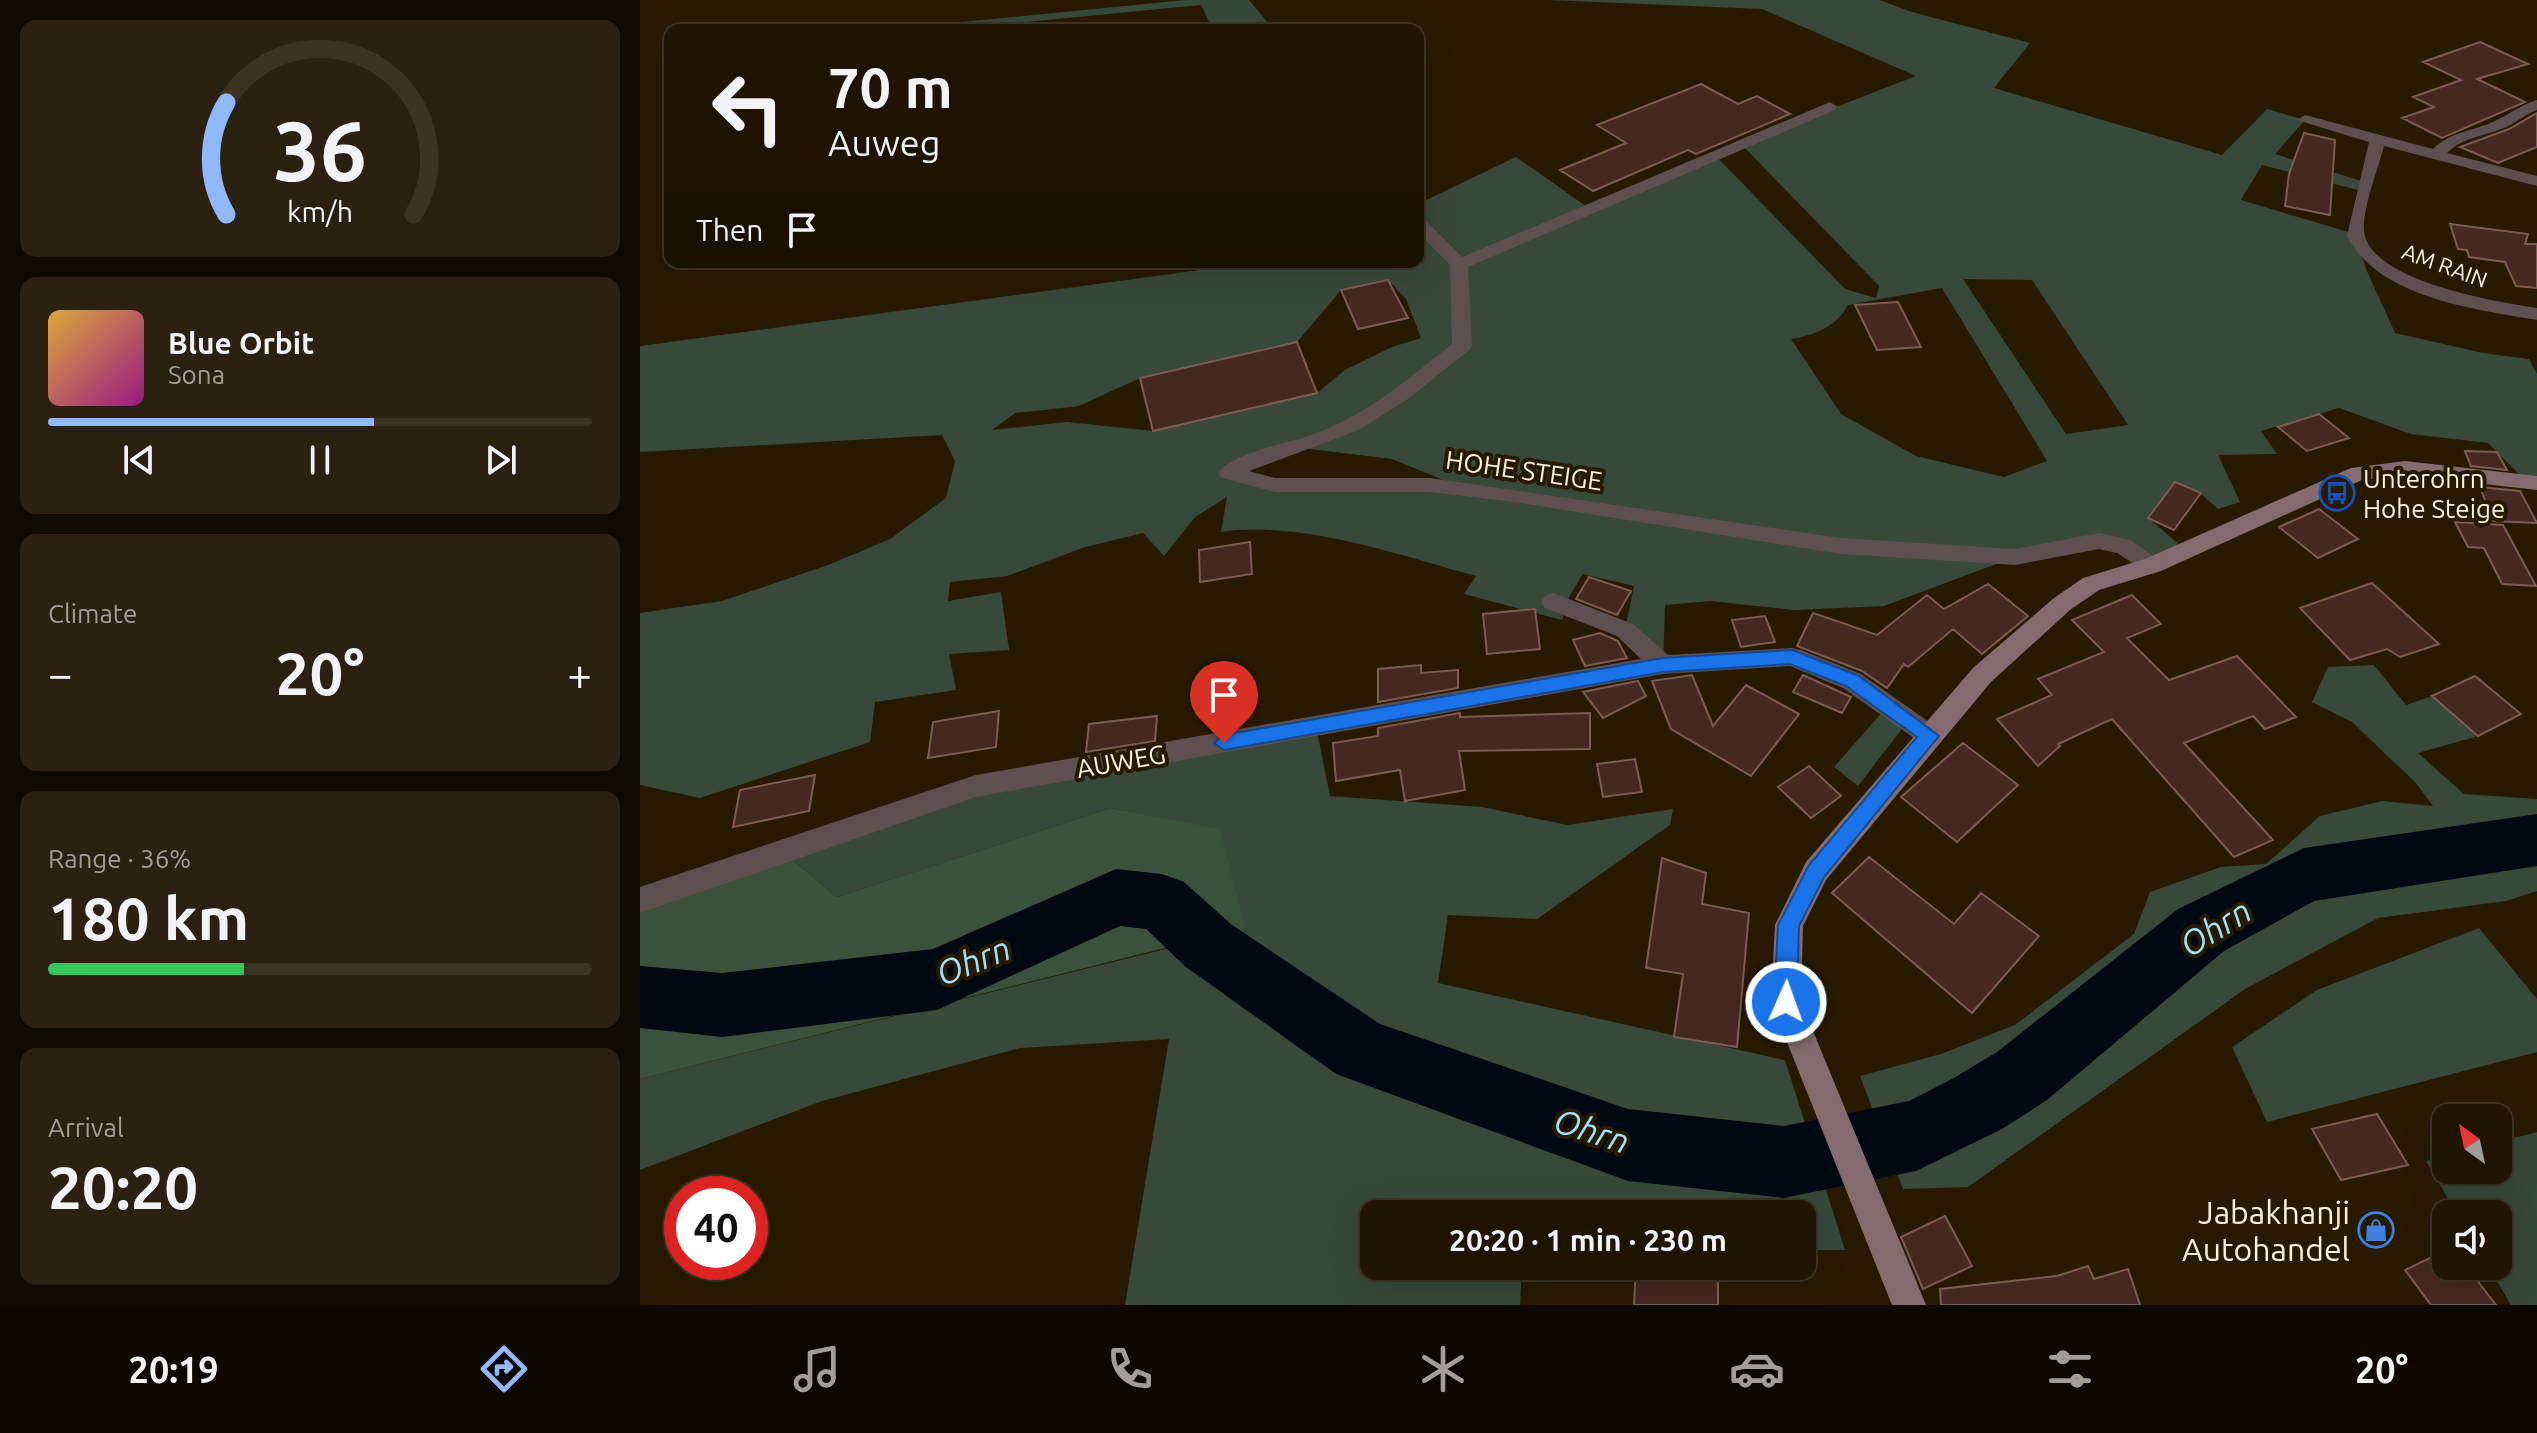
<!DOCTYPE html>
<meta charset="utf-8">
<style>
:root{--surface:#1e1401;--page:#2b2110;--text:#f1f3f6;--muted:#a19e99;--line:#3c3323;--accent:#8fb8fd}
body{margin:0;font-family:Ubuntu,sans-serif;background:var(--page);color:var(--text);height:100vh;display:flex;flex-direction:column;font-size:30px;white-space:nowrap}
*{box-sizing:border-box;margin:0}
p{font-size:26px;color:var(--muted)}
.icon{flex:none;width:44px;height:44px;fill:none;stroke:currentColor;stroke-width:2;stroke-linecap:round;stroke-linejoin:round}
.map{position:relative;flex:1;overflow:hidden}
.drawer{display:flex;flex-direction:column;gap:20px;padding:20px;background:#100b01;width:640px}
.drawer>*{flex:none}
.guide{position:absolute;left:24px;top:24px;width:760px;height:244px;border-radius:16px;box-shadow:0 8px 32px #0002,0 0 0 2px var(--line);background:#1e1401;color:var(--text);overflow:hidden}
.needle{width:52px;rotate:327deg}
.fabs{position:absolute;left:1792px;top:1104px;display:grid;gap:16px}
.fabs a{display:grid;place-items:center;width:80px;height:80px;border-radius:16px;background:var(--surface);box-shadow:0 8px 32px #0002,0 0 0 2px var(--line);font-size:40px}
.speed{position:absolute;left:24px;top:1176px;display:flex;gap:16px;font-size:40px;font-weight:700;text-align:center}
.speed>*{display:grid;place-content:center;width:104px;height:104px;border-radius:50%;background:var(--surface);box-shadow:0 8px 32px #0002,0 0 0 2px var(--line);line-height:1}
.speed .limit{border:12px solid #d22;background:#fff;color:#111}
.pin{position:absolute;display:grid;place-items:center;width:68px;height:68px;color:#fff;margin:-82px -34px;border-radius:50% 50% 50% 0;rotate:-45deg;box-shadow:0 0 8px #0007}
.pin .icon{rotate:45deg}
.me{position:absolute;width:88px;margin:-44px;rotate:2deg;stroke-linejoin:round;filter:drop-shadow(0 0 6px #0008)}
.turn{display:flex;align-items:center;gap:28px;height:168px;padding:0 32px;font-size:36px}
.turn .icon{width:104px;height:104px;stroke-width:2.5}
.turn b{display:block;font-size:56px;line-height:68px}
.then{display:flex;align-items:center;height:76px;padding:0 32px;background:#0003;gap:16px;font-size:30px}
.big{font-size:60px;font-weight:700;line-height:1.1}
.drawer .card{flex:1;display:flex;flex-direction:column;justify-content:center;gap:12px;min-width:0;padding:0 28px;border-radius:16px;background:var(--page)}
.drawer .dial{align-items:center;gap:0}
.dial svg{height:208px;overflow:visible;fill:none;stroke:var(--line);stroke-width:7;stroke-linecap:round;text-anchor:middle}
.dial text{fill:var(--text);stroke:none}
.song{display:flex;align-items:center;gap:24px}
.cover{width:96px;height:96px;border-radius:12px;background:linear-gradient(135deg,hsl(40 70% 55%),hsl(310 70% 35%))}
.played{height:8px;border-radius:4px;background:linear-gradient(90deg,var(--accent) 60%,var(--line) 60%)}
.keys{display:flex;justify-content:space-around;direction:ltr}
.heat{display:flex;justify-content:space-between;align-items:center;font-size:44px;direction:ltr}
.charge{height:12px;border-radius:6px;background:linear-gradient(90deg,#34c759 36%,var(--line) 0)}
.trip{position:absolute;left:720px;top:1200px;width:456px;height:80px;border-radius:16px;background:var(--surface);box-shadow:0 8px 32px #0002,0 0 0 2px var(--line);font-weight:700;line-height:80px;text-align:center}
.tab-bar{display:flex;height:128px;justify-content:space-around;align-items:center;background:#0c0800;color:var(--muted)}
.tab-bar .icon{width:56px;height:56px}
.tab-bar .current{color:var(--accent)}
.tab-bar b{font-size:36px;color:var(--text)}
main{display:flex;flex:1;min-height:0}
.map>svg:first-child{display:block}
.green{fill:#374938;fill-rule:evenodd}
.forest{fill:#3a523b}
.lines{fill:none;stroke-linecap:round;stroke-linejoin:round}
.river{fill:#000912;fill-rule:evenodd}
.building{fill:#452820;stroke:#7c5b52;stroke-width:2}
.street{fill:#5e4f51;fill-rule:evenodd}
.secondary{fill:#836b6f;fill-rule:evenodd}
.route{fill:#1a73e8;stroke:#114b97;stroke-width:2}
.labels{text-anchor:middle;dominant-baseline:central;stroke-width:8;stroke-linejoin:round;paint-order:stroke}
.far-street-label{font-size:22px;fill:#fcf2e2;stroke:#281a01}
.street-label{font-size:26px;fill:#fcf2e2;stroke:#281a01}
.poi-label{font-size:26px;fill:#fcf2e2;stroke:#281a01;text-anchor:start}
.near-poi-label{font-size:32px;fill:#fcf2e2;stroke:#281a01;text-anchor:end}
.near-water-label{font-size:34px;font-style:italic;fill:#9fe2fd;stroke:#281a01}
</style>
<main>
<section class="drawer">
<div class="card dial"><svg viewBox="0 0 100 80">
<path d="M14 69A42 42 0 1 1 86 69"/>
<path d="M14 69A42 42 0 0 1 14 26" stroke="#8fb8fd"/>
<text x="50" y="56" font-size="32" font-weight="700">36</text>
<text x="50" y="72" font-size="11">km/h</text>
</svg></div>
<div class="card">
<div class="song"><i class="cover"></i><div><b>Blue Orbit</b><p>Sona</p></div></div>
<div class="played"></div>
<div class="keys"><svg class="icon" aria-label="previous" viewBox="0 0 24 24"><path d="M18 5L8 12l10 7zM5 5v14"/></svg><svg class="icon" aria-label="pause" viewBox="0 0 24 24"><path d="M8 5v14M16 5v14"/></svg><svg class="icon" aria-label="next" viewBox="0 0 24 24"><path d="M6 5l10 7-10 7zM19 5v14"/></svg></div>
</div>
<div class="card"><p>Climate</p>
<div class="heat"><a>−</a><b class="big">20°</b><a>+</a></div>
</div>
<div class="card"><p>Range · 36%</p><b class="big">180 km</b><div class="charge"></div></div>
<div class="card"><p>Arrival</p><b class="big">20:20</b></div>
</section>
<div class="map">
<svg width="1897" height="1305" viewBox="0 0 1897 1305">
<rect width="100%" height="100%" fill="#281a01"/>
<path class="green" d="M546 0H609L634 30H573L561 5 305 30H240Z
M907 0H1240L1272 12 1390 43 1354 88 1582 155 1627 109 1665 120 1635 154 1721 181 1718 190 1622 165 1601 200 1715 234 1726 269 1755 333 1843 353 1889 359 1897 374V483H1888L1848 443 1771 434 1699 408 1621 431 1637 454 1578 455 1600 502 1578 509 1560 493 1535 482 1508 518 1547 551 1513 565 1483 546 1375 557 1244 606 1154 610 1070 601 1025 605 1023 665 985 630 994 586 943 574 929 597 922 620 824 594 836 576C759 555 661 520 581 532L587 497 555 517 524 556 503 533 445 547 367 576 310 582 308 601 361 592 369 650 309 654 316 690 235 702 230 742 60 798 0 785V613L82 601 188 565 250 539 306 498 315 461 302 435 0 452V346L619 262H778V204L876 157 950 209 1075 155 1205 289 1236 298 1239 286 1101 144 1276 76 1122 9ZM1323 279 1392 280 1488 425 1426 434ZM748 280 766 299 781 338 752 347 705 370 677 393 513 431 427 422 352 430 375 413 439 406 500 378 657 342 701 290ZM1302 288 1407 461 1364 477 1276 456 1201 414 1151 339C1175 335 1196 327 1208 305ZM653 447 752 459 823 488 635 485 590 472Z
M1734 665 1766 705 1792 696 1838 736 1778 753 1824 794 1897 799V891L1866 901 1738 918 1605 989 1328 1187 1263 1189 1220 1076 1301 1054 1375 1025 1494 934 1510 892 1581 867 1626 864 1680 816 1742 801 1793 806 1776 783 1712 722 1672 702 1688 667Z
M1246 708 1267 722 1218 786 1194 767Z
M676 726 690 796 842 807 927 825 1033 809 1030 825 897 919 808 915 798 983 1145 1060 1205 1250H1162V1214H734V1266H882L880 1305H485L529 1039 380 1048 182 1101 0 1170V1079L550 943 580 830 471 808 197 897 143 852 336 786Z
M1839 928 1897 999V1052L1627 1122 1592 1047 1677 990Z
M1897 1132V1305H1871L1848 1266H1858V1214H1817L1786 1161 1806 1156V1170H1858V1142Z"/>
<path class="forest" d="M471 808 580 829 605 928 0 1079V900L143 852 197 897Z"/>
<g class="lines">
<path class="river" d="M1897 814V866L1674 901 1584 951 1407 1100 1362 1129 1276 1171 1144 1198 988 1181 696 1074 546 967 506 929 480 926 297 1010 82 1037 0 1028V966L82 973 293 949 476 869 522 874 544 882 592 925 740 1024 988 1109 1144 1126 1269 1101 1312 1079 1357 1052 1538 909 1664 848Z"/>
</g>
<path class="building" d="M1840 42 1888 64 1837 79 1885 102 1802 138 1762 118 1794 107 1773 97 1821 80 1783 62Z
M1061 84 1098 104 1117 96 1150 114 1056 154 1048 150 953 191 920 170 986 143 957 125Z
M1897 113V147L1858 163 1820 147 1869 129Z
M1664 133 1695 140 1690 215 1645 206 1649 174Z
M1810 224 1888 234 1885 244H1897V288L1876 286 1865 262 1829 257 1827 250 1818 249Z
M748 280 768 318 718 329 701 290Z
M1258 302 1281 347 1237 350 1215 305Z
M657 342 677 393 513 431 500 378Z
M1679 414 1709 438 1667 451 1638 427Z
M1825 451 1857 452 1867 470 1831 466Z
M1535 482 1561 493 1534 530 1508 518Z
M1840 487 1880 491 1897 523 1853 521Z
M1679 509 1718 539 1678 558 1639 527Z
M1815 522 1863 525 1896 586 1862 584 1844 548 1828 547Z
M610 542 612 574 560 582 559 550Z
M949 577 991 591 977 615 936 599Z
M1732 583 1799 644 1760 657 1747 649 1710 660 1660 608Z
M1348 584 1388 616 1342 654 1313 629 1268 667 1264 664 1247 688 1222 671 1157 646 1173 613 1237 635 1287 595 1304 609Z
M1492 595 1521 624 1487 638 1529 680 1597 656 1656 717 1625 729 1613 716 1544 743 1633 840 1594 857 1472 719 1418 744 1420 746 1398 766 1357 719 1412 695 1398 679 1464 652 1432 620Z
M895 609 900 649 847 654 843 614Z
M1125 616 1135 642 1101 647 1092 620Z
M960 633 978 641 987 658 945 666 933 640Z
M781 665V673L818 670V688L738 702V669Z
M1052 675 1073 726 1106 685 1159 714 1111 776 1031 729 1012 681Z
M1163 675 1211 697 1202 713 1153 692Z
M1835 676 1881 714 1838 736 1792 696Z
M998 681 1006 696 963 718 943 692Z
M359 711 356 747 288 758 293 722Z
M820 713V717L950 713V749L819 751 825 790 765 801 760 770 696 781 693 743 738 736V728Z
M517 716 515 741 446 752 449 724Z
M1323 743 1378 785 1317 842 1261 797Z
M995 759 1002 792 963 797 957 764Z
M1169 766 1201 796 1171 818 1138 787Z
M175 775 169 811 93 827 100 790Z
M1229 857 1314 924 1341 893 1399 936 1332 1013 1192 893Z
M1022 858 1066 873 1062 904 1109 913 1097 1047 1034 1037 1043 974 1006 968Z
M1737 1114 1768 1165 1701 1180 1672 1129Z
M1305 1216 1332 1266 1283 1289 1261 1237Z
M1806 1250V1266H1826L1856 1305H1791L1765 1270Z
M996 1266H1078V1305H994Z
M1448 1266 1454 1279 1488 1269 1500 1305H1301L1300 1289 1417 1276Z"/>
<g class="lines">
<path class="street" d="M1897 100V110C1885 114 1879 121 1868 126 1848 136 1824 136 1807 153L1897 176V186L1744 146C1739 167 1719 216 1725 236 1737 282 1857 302 1897 308V320C1834 309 1739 298 1707 236L1729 142 1657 120 1665 115 1793 149C1811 131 1835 131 1857 120 1871 113 1881 105 1897 100Z
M1190 102 1198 107 1195 110 828 267 832 346 829 350 768 399 719 430 609 471 635 478H790L1201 538 1375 549 1459 533 1491 540 1524 565 1521 571H1505L1477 553 1459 549 1375 565 1201 554 874 502 790 492H635L582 478 578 473C592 452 651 443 674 434 727 415 769 378 812 344L810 265 778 233V218L784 219 822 257Z
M913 593 993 624 1028 655 1152 648 1161 650 1221 674 1299 729 1303 736 1299 743 1290 746 1281 743 1203 688 1150 666 1023 674 336 797 0 913V887L336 775 1001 659 977 636 905 608 901 602 905 596Z"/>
<path class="secondary" d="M1765 461 1897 476V490L1765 475 1722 480 1521 571 1459 590 1430 610 1351 682 1186 880 1163 926 1161 1002 1286 1305H1252L1131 1002 1135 925 1166 862 1333 668 1414 598 1443 578 1505 559 1711 468Z"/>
</g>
<path class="route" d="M1152 650 1219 676 1299 736 1184 877 1159 926 1157 1002 1154 1009 1146 1012 1138 1009 1134 1002 1138 925 1169 865 1277 737 1206 686 1150 664 1023 672 584 750 574 743 584 735 1023 658Z"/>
<defs>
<symbol id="bus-ring" viewBox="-11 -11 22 22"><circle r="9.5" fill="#281a01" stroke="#1a4fb4" stroke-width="1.5"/><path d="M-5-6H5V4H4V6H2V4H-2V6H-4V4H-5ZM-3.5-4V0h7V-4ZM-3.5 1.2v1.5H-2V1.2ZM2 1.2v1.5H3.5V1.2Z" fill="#1a4fb4"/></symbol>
<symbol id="shop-ring" viewBox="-11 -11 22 22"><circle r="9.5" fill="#281a01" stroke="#3f7fe0" stroke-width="1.5"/><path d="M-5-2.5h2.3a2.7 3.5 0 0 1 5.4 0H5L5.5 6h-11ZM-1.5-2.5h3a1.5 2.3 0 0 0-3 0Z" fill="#3f7fe0"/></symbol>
</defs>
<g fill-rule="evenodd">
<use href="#bus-ring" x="1677" y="473" width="40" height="40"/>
<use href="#shop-ring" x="1716" y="1210" width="40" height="40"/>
</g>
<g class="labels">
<g class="far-street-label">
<text transform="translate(1805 265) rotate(20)">AM RAIN</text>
</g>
<g class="street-label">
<text transform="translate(884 470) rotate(8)">HOHE STEIGE</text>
<text transform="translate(481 761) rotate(-10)">AUWEG</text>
</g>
<g class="poi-label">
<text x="1723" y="478">Unterohrn<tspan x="1723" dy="30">Hohe Steige</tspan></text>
</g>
<g class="near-poi-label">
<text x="1710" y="1212">Jabakhanji<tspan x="1710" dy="37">Autohandel</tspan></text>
</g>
<g class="near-water-label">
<text transform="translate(1575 927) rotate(-32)">Ohrn</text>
<text transform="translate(333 960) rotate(-22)">Ohrn</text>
<text transform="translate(952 1130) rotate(18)">Ohrn</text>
</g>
</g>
</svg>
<div class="fabs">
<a><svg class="needle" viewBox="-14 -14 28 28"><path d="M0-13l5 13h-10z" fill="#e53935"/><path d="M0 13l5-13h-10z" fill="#a19e99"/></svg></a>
<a><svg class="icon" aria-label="sound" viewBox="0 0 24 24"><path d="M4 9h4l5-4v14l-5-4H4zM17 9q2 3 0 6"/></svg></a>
</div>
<div class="speed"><div class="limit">40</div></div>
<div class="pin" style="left:584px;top:743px;background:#d93025"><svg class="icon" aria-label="arrive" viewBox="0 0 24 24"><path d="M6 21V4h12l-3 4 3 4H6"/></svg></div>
<svg class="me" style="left:1146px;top:1002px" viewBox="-20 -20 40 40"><circle r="17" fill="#1a73e8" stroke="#fff" stroke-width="3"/><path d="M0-11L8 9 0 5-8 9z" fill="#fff"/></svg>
<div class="trip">20:20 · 1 min · 230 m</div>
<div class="guide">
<div class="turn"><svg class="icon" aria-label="left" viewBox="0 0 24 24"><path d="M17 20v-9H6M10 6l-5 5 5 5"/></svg><div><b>70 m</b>Auweg</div></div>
<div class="then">Then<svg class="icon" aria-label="arrive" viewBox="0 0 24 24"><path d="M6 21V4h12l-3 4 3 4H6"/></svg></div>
</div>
</div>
</main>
<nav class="tab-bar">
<b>20:19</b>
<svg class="icon current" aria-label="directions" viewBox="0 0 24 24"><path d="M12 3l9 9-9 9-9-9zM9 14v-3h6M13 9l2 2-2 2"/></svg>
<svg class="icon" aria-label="music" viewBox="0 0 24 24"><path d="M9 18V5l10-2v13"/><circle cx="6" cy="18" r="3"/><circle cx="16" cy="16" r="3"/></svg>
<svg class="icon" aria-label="phone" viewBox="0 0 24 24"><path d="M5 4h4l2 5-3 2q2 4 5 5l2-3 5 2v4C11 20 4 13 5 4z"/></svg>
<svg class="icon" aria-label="climate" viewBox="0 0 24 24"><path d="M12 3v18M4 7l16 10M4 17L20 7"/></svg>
<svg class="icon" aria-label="car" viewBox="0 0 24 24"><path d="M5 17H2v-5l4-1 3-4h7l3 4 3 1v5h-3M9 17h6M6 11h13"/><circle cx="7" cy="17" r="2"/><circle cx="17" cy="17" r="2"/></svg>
<svg class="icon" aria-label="filters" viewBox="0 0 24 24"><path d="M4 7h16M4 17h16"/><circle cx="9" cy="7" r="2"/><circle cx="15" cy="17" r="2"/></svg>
<b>20°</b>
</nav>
